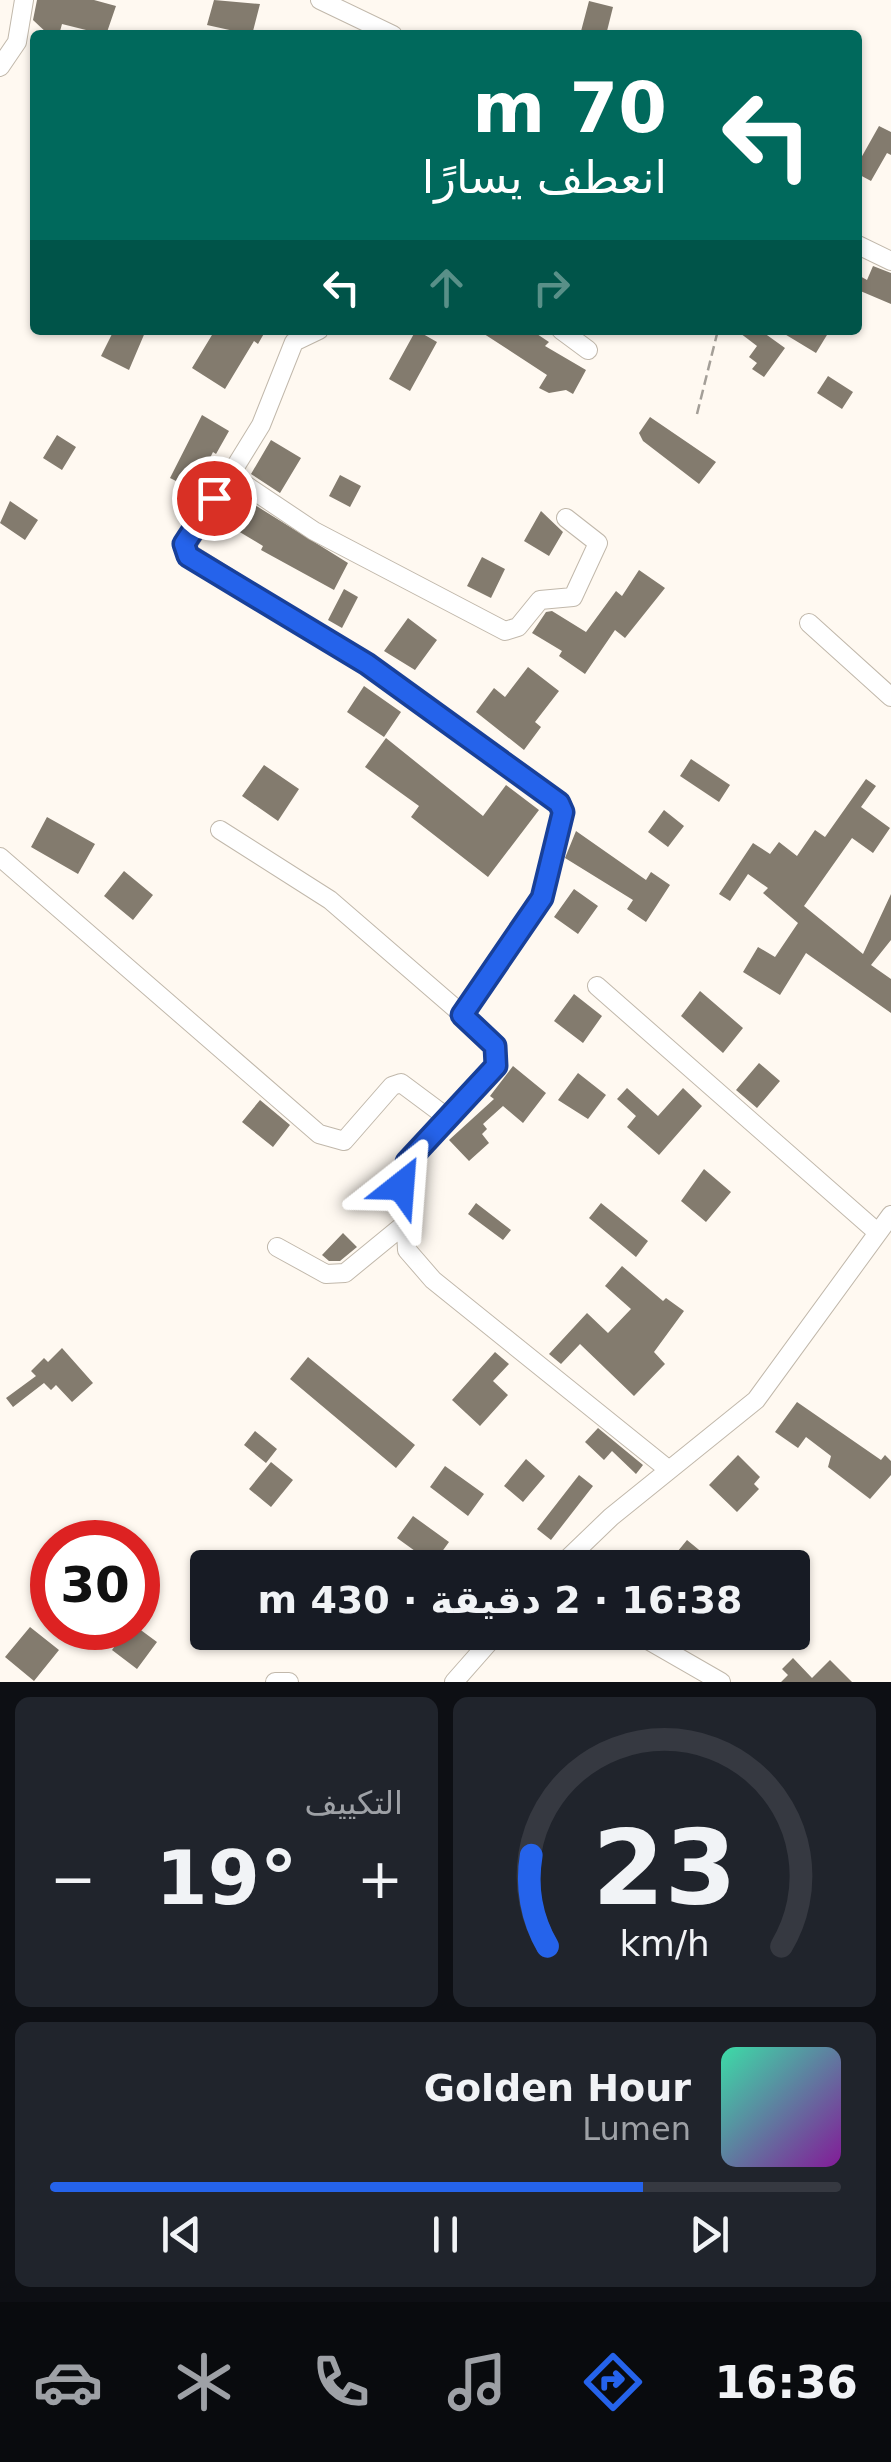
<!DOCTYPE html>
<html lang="ar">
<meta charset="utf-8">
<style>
:root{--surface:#171b24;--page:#20242c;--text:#f1f3f6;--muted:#9ea1a6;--line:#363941;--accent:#2563eb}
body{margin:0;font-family:"DejaVu Sans","Noto Sans Arabic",sans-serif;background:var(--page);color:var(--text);direction:rtl;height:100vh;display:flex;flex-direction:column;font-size:38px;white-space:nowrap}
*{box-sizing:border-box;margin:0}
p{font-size:32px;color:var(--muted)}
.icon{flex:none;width:55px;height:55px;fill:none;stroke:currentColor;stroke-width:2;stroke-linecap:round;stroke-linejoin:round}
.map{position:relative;height:1682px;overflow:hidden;direction:ltr}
.side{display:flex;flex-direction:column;gap:15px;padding:15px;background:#0d0f14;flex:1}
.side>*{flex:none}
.top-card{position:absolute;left:30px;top:30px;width:832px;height:305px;border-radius:10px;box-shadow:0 2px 8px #0004;direction:rtl;background:#00695c;color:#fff;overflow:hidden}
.speed{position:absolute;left:30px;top:1520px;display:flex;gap:20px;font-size:50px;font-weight:700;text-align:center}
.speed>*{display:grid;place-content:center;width:130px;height:130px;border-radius:50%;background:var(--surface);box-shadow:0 2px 8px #0004;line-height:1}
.speed .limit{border:15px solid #d22;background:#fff;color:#111}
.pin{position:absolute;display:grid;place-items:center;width:85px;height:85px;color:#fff;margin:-42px;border:5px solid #fff;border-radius:50%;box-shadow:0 2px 10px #0007}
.me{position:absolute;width:110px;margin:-55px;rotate:28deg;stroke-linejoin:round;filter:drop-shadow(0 0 8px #0008)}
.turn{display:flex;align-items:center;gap:35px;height:210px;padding:0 30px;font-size:45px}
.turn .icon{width:130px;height:130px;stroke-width:2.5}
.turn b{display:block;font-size:70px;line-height:85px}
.lanes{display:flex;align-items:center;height:95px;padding:0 30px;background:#0003;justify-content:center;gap:50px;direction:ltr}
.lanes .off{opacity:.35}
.big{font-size:75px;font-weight:700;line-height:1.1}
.side .tile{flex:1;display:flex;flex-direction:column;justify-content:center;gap:15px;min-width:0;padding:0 35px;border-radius:15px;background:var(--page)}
.side .dial{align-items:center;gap:0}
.dial svg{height:260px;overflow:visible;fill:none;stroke:var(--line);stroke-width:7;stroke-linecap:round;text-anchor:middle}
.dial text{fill:var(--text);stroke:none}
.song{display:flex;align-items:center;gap:30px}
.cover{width:120px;height:120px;border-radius:15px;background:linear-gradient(135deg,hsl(160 70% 55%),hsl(290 70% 35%))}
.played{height:10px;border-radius:5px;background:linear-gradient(90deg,var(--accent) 75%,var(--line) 75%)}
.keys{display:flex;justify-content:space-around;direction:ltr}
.heat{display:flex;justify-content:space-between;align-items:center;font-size:55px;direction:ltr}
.side .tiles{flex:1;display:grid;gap:15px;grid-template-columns:1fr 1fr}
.tile:last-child{grid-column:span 2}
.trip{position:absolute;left:190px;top:1550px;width:620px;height:100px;border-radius:10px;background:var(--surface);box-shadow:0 2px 8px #0004;font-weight:700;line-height:100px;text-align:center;direction:rtl}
.menu{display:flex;height:160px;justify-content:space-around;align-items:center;background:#090b0e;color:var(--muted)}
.menu .icon{width:70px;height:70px}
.menu .on{color:var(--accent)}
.menu b{font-size:45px;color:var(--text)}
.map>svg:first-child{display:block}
.building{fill:#837b6e}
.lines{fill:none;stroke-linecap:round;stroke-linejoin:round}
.street-casing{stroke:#c1b8ab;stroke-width:20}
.path{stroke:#a49f98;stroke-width:2.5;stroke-dasharray:10 5;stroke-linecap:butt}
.street{stroke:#fff;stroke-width:18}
.route-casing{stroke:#184099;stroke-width:25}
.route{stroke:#2563eb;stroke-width:18}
</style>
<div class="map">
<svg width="891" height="1682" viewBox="0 0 891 1682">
<rect width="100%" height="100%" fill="#fff9f1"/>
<path class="building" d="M37 0H94L116 6 106 35 62 24 59 35H49L33 20Z
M214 0 260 4 252 35 207 25Z
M589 1 613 7 606 35H580Z
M879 126 891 132V155L887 153 871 181 858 174V155L861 158Z
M873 266 891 273V304L858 290V275L867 280Z
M114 330H146L129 370 101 356Z
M215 330H266L258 344 254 341 225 389 192 368Z
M416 330 437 342 410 391 389 379Z
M478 330H531L549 342 545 346 586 370 573 394 566 390 549 393 539 388 547 375Z
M736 330H760L785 348 764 377 752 369 757 363 749 357 757 346Z
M778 330H830L816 353Z
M828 376 853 392 842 409 817 393Z
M202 415 229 431 216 454 213 452 194 490 170 478Z
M650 417 716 462 699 484 643 441 639 433Z
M57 435 76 447 62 470 43 458Z
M271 440 301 458 280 493 251 474Z
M340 475 361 486 350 507 329 496Z
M234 492 348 563 334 590 261 550 263 546 218 519Z
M10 501 38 520 25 540 0 523Z
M541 511 563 532 549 556 524 541Z
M482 557 505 569 491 598 467 586Z
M639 570 665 588 625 638 615 630 585 674 559 656 562 651 532 633 546 612 552 611 586 632 616 591 622 596Z
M344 589 358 597 342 628 328 620Z
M408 618 437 640 415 670 384 651Z
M528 667 559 691 535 722 541 727 524 750 476 712 494 688 505 697Z
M364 686 401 712 384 737 347 712Z
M386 738 483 816 506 785 539 810 488 877 411 817 419 806 365 767Z
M691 759 730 785 719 802 680 776Z
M264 765 299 789 278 821 242 796Z
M866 779 876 786 861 807 890 828 873 853 852 838 804 906 863 954 891 894V940L871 965 891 979V1013L806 953 780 995 743 972 758 947 775 957 798 923 763 893 768 888 748 874 730 901 719 894 753 843 770 854 779 842 797 856 815 830 825 837Z
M664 810 684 826 668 847 648 832Z
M47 817 95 844 78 874 31 847Z
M576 831 646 880 651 872 670 885 646 922 627 909 633 900 565 858Z
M124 871 153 895 133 920 104 896Z
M574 889 598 906 578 934 554 917Z
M700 991 743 1028 723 1053 681 1016Z
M574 994 602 1016 583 1043 554 1021Z
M759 1063 780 1081 757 1108 736 1090Z
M513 1066 546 1093 523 1123 503 1106 483 1124 487 1129 482 1134 489 1143 469 1161 449 1140 494 1099 490 1096Z
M578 1073 606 1095 588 1119 558 1100Z
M627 1088 658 1116 683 1088 702 1106 659 1155 627 1127 636 1116 617 1099Z
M260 1100 290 1125 273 1147 242 1122Z
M704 1169 731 1192 706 1222 681 1201Z
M476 1203 511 1230 503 1240 468 1214Z
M601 1203 648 1241 636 1257 589 1218Z
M343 1233 357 1247 340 1261H329L322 1255Z
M622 1266 663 1301 666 1298 684 1311 654 1352 665 1364 634 1396 580 1344 561 1364 549 1354 587 1313 608 1333 631 1309 605 1286Z
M62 1348 93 1383 72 1402 56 1385 51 1390 44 1383 13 1407 6 1398 36 1376 31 1371 44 1358 48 1362Z
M495 1352 509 1364 493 1381 508 1395 480 1426 452 1400Z
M308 1357 415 1445 396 1468 290 1379Z
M797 1402 881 1460 885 1455 891 1461V1475L870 1499 828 1467 831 1456 806 1437 798 1448 775 1432Z
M598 1428 643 1465 636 1474 612 1451 604 1460 585 1442Z
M255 1431 277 1449 266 1463 244 1445Z
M738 1455 760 1477 754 1484 759 1489 737 1512 709 1485Z
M526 1459 545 1476 523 1502 504 1486Z
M271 1462 293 1480 271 1507 249 1489Z
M445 1466 484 1494 468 1516 430 1487Z
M579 1475 593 1486 551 1540 537 1529Z
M413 1516 449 1542 433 1564 397 1538Z
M687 1540 721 1568H664Z
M30 1627 59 1650 34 1681 5 1657Z
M128 1628H138L157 1642 137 1669 112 1650Z
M793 1658 812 1678 830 1660 852 1682H781L788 1675 782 1669Z"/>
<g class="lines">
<defs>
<path id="street" d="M320 0 393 35
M0 67 17 42 24 0
M858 245 891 261
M319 330 294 342 261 425 184 550 367 665 559 803 562 820 542 898 463 1015 495 1046 496 1066 407 1162 403 1173 407 1250 433 1280 669 1470
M561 330 588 350
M229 474 314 531 505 631 518 627 540 600 573 597 598 543 566 518
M809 623 891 697
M220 830 330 900 463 1015
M0 857 319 1134 344 1141 392 1086 401 1083 448 1118
M597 986 877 1232
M277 1247 326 1274 345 1273 406 1223
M558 1568 611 1517 756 1400 891 1215
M634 1632 721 1682
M275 1682H289
M454 1682 498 1632"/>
</defs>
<use href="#street" class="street-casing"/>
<path class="path" d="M697 414 718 330"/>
<use href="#street" class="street"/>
</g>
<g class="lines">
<defs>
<path id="route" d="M214 498 184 544 188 556 367 664 559 803 563 812 542 898 462 1015 495 1046 496 1066 407 1162 401 1186"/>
</defs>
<use href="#route" class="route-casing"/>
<use href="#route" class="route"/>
</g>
</svg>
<div class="speed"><div class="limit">30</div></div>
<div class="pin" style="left:214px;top:498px;background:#d93025"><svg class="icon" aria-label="arrive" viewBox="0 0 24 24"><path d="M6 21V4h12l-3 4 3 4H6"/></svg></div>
<svg class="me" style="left:401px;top:1186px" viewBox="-20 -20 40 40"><path d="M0-17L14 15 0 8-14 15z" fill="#2563eb" stroke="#fff" stroke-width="4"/></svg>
<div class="trip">16:38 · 2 دقيقة · 430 m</div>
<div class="top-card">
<div class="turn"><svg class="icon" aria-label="left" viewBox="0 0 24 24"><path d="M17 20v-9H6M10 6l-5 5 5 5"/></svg><div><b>70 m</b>انعطف يسارًا</div></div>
<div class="lanes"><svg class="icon" aria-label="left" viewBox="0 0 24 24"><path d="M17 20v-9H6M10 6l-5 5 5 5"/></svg><svg class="icon off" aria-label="ahead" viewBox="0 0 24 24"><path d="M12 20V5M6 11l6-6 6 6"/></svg><svg class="icon off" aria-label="right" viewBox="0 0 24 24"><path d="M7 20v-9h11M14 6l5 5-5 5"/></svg></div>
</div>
</div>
<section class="side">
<div class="tiles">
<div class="tile dial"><svg viewBox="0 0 100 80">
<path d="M14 69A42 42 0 1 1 86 69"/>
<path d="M14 69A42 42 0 0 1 9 41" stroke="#2563eb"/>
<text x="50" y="56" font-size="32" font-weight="700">23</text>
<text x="50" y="72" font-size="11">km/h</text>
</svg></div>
<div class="tile"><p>التكييف</p>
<div class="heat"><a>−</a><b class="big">19°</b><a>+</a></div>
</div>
<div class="tile">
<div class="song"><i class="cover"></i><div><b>Golden Hour</b><p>Lumen</p></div></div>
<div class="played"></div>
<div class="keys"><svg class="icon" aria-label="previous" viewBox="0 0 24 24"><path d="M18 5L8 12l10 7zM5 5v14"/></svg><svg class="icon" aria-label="pause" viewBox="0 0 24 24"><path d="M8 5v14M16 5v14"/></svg><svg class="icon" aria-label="next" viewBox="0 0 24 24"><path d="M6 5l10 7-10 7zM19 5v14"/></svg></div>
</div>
</div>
</section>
<nav class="menu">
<b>16:36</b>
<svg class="icon on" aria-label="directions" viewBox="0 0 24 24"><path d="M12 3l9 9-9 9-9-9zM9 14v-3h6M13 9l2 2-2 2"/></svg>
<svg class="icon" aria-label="music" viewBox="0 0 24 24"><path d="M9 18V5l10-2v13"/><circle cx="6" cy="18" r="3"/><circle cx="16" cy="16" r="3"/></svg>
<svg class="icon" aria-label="phone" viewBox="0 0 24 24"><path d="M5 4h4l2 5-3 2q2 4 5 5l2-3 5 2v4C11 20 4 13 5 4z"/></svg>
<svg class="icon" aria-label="climate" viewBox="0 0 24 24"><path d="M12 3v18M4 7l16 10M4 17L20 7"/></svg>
<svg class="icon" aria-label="car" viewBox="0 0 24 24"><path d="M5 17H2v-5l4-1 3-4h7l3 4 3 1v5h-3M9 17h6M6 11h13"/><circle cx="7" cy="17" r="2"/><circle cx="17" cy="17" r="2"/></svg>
</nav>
